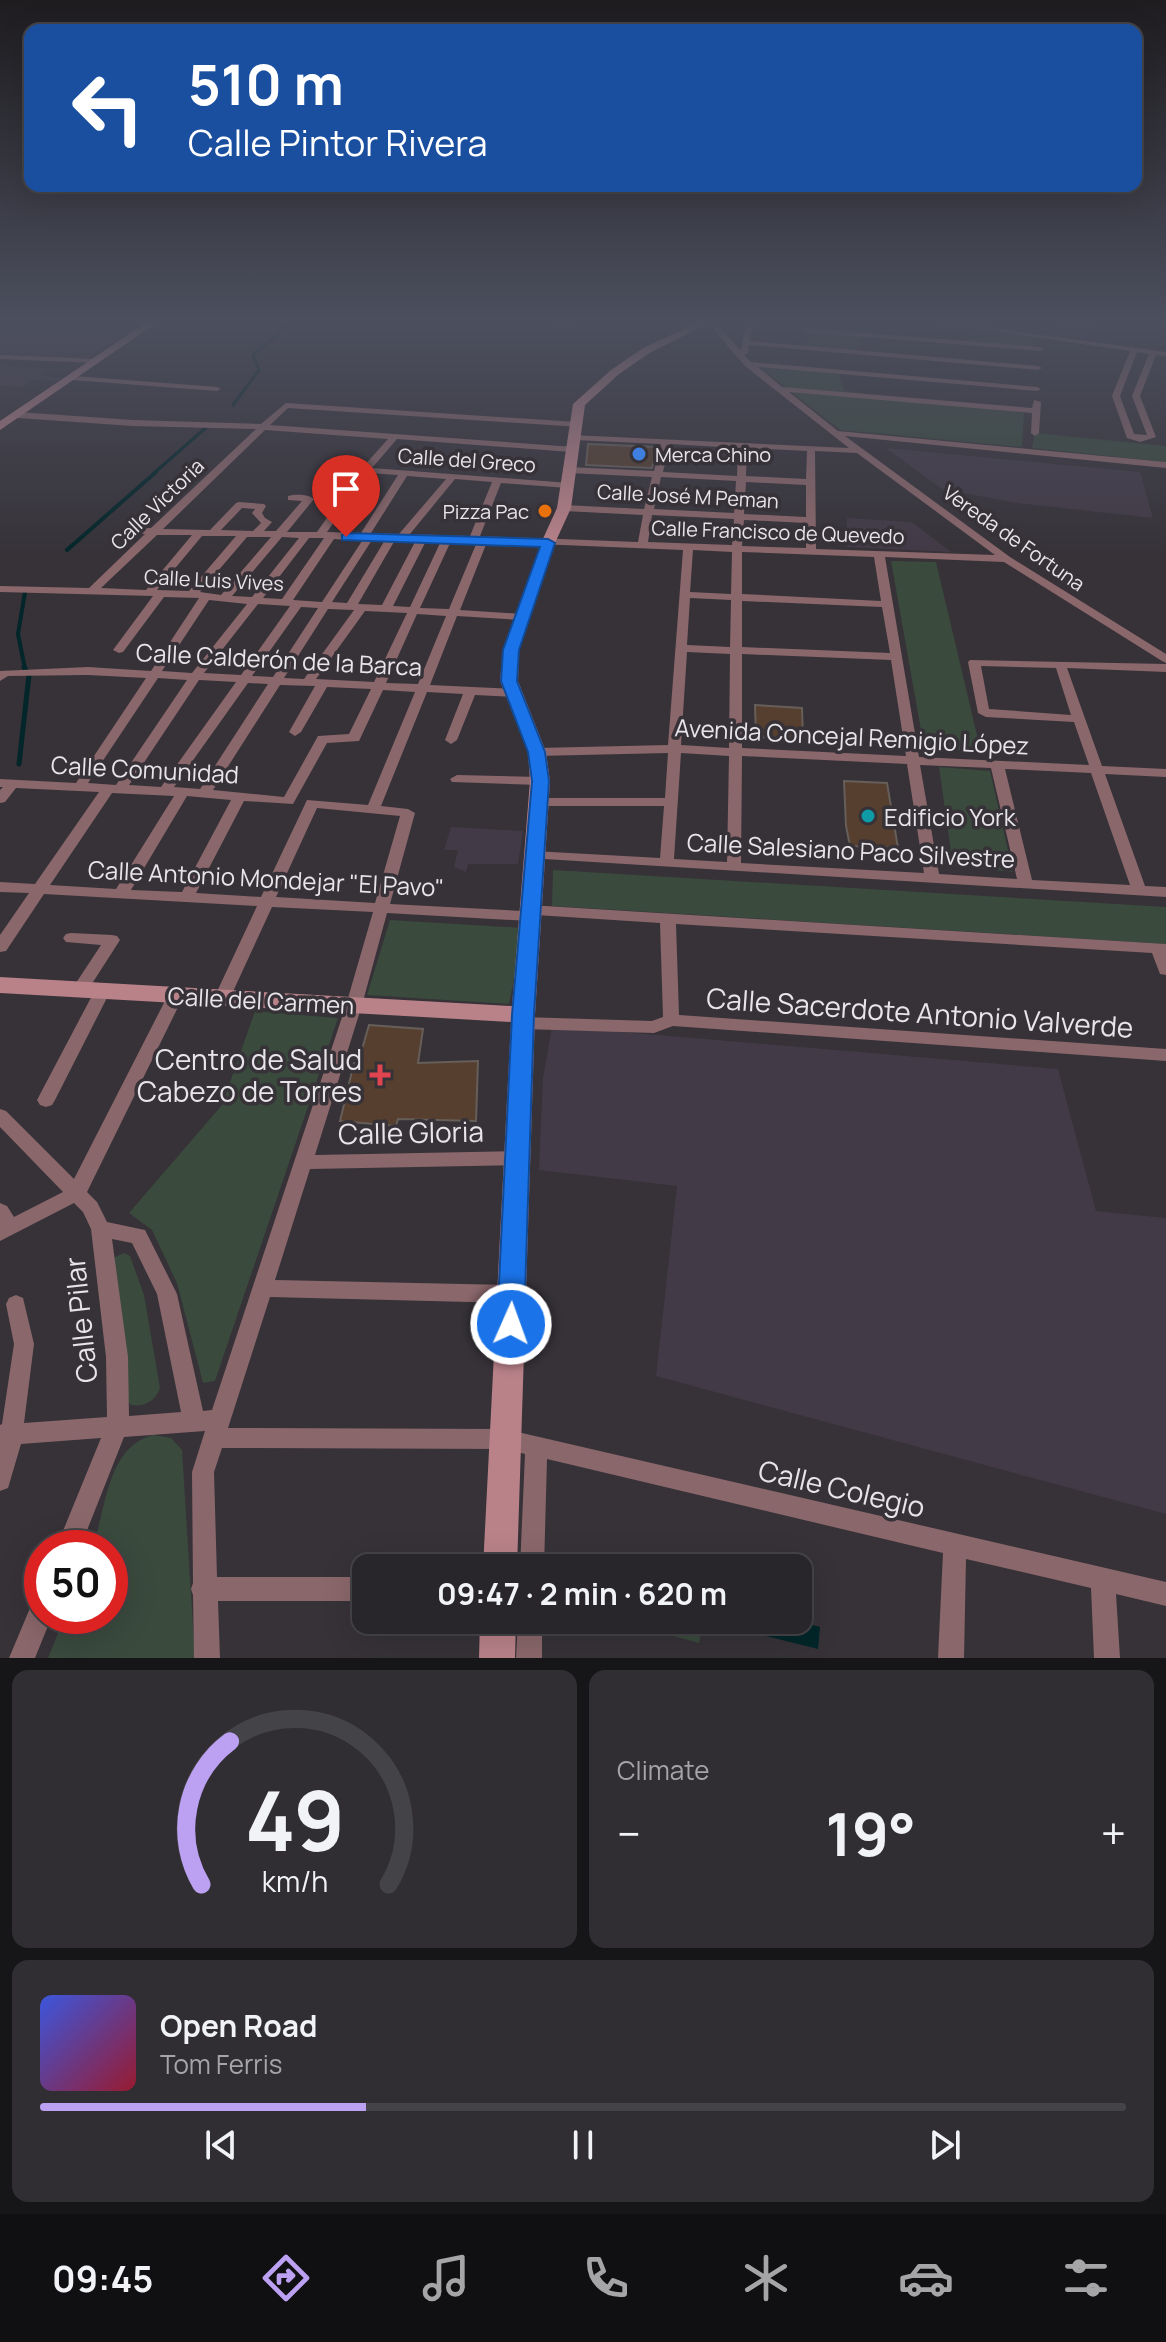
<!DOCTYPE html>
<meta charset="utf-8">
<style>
:root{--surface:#28262a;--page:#302e32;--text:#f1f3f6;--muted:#a5a5a8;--line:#444347;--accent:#bca0f2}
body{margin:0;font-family:Manrope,sans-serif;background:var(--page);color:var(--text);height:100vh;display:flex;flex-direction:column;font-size:30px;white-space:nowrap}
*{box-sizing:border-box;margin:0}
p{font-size:26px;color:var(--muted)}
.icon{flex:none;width:44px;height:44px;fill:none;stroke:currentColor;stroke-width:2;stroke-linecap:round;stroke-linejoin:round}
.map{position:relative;height:1658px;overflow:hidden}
.side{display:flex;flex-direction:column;gap:12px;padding:12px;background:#161517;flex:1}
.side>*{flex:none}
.guide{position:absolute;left:24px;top:24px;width:1118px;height:168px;border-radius:16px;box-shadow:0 8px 32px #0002,0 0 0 2px var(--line);background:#1a4fa0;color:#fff;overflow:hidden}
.speed{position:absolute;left:24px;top:1530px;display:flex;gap:16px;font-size:40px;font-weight:700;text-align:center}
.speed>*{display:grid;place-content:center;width:104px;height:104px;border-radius:50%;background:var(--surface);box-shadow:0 8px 32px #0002,0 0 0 2px var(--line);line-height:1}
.speed .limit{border:12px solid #d22;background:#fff;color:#111}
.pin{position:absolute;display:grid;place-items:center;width:68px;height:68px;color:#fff;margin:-82px -34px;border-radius:50% 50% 50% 0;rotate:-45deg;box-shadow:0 0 8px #0007}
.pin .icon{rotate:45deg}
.me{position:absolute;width:88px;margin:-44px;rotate:2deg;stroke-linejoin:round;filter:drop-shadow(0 0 6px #0008)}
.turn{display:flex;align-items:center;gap:28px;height:168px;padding:0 32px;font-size:36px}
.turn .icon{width:104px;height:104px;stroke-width:2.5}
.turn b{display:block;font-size:56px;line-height:68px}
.big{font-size:60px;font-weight:700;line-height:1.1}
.side .card{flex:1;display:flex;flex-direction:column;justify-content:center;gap:12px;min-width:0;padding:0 28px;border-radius:16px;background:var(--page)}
.side .dial{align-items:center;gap:0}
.dial svg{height:208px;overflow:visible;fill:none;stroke:var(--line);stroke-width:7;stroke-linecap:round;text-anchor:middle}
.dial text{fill:var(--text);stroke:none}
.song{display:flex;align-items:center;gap:24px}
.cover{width:96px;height:96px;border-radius:12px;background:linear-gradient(135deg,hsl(230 70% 55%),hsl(350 70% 35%))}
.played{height:8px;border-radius:4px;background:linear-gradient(90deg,var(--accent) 30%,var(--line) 30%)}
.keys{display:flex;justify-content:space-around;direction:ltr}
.heat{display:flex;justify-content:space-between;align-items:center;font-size:44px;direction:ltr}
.side .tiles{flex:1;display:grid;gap:12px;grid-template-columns:1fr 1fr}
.card:last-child{grid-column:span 2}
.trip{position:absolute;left:352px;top:1554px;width:460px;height:80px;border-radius:16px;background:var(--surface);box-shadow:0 8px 32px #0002,0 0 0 2px var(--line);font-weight:700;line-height:80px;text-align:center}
.tab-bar{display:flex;height:128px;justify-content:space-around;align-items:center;background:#100f11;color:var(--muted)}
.tab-bar .icon{width:56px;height:56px}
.tab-bar .current{color:var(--accent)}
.tab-bar b{font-size:36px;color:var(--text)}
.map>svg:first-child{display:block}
.built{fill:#423a46}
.green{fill:#3a4a3d}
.water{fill:#022629}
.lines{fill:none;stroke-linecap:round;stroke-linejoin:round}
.stream-far2{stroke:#022629;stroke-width:3}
.stream-far1{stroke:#022629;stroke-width:4}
.stream{stroke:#022629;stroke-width:5}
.building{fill:#563f2f;stroke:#665e59;stroke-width:2}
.street{fill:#8a676b;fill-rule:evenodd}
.secondary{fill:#b98289;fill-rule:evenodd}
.route{fill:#1a73e8;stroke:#114b97;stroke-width:2}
.shop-dot{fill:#3f7fe0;stroke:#363238;stroke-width:3}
.food-dot{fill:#e8710a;stroke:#363238;stroke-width:3}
.culture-dot{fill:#0f9aa8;stroke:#363238;stroke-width:3}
.health-dot{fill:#e0444e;stroke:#363238;stroke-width:3}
.labels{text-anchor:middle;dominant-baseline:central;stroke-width:7;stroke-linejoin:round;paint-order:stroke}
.far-poi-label{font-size:20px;fill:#e8e5ea;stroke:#363238;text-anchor:start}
.far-street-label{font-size:20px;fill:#e8e5ea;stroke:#363238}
.street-label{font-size:24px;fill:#e8e5ea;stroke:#363238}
.poi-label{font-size:24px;fill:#e8e5ea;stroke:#363238;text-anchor:start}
.near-street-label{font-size:28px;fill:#e8e5ea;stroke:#363238}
.near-poi-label{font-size:28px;fill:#e8e5ea;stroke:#363238;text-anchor:end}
</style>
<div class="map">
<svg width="1166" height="1658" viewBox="0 0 1166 1658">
<rect width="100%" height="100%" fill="#363238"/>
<path class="built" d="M1058 322H1096L1083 339 1050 334Z
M0 328 122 336 85 359 0 356Z
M0 365 50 369 41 375 62 378 57 381 33 380 22 387 0 386Z
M886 448 1140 472 1153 518 1017 503 942 489Z
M847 518 912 522 951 552 847 547Z
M451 827 523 831 518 864H468L466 872 454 867 458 850H444Z
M552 1026 1058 1069 1096 1211 1166 1218V1514L656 1376 677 1186 539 1170 543 1078Z"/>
<path class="green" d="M971 329 1033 338 1032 348 967 342Z
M813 331 863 336 857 351 804 346Z
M760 367 839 373 844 391 1024 413 1022 447 840 430Z
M1035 433 1166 446V462L1032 448Z
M891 561 936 562 981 752 924 747Z
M939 767 990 771 1013 872 953 866Z
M553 870 1166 907V944L552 906Z
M390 920 524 928 509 1004 367 995Z
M255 1011 338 1018 215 1381 203 1383 177 1283 152 1230 129 1213 222 1105Z
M124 1253 130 1256 144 1295 160 1388C155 1402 144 1407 131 1405L126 1399 113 1258Z
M153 1435 171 1438 182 1450 195 1658H48L65 1616H110V1548H92C107 1509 106 1447 153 1435Z
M615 1620H704L699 1643Z"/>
<path class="water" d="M756 1620H794L820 1627 818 1649 754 1633Z"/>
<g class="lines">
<path class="stream-far2" d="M233 405 259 370 253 355 293 322
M153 474 209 425"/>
<path class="stream-far1" d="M67 550 156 472
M25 592 18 634 25 669"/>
<path class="stream" d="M19 764 29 675 24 667"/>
</g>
<path class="building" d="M588 444 657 447 652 468 586 465Z
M755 705 802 708 803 739 756 737Z
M844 781 887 783 898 848 850 846 846 826Z
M369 1025 423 1029 418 1063 478 1061 476 1121 398 1119 396 1126 340 1121 354 1063H358Z"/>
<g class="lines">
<path class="street" d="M563 322H571L563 330H557V326Z
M685 322H707L708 323 704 325Z
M707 322H715L741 351 746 322H753L750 341 1038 366 1042 368 1038 370 749 345 748 353 744 355 751 362 1037 387 1041 389 1037 391 758 367 782 387 1032 408 1034 400 1041 402 1039 433 1035 436 1031 433 1032 413 789 392 838 431 1166 462V468L845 436 1010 557 1166 654V663L1162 661 1004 562 885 557 919 757 1089 765 1074 722 986 717 978 713 968 662 970 660 1166 664V672L1067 668 1102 766 1166 769V777L1105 774 1145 886 1166 887V897L528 858 526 855 533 851 660 858 664 806H539L532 802 539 798H665L668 753 537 756 531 752 537 748 668 745 683 550 487 542 460 610 522 614 528 617 522 620 457 616 430 685 514 689 520 693 514 697 475 695 457 740 451 744 445 740 463 694 427 692 381 806 408 809 415 813 390 904 522 911 524 907 529 905 1166 944V975L1160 974 1152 953 676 924 679 1015 1166 1049V1061L673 1026 654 1033 523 1029 517 1027 515 1023 517 1019 523 1017 652 1021 663 1017 660 923 536 915 534 919 529 921 387 913 362 1005 315 1155 519 1151 526 1153 528 1158 526 1163 519 1165 310 1169 275 1280 512 1285 519 1288 522 1294 519 1300 512 1303 270 1297 228 1428 505 1429 1166 1582V1606L1116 1594 1120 1658H1094L1091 1588 966 1559 964 1658H938L943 1553 547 1459 544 1568H520L525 1454 505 1449 222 1448 214 1472 217 1577H366V1601H218L220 1658H194L193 1595 191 1589 193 1583 192 1472 205 1431 124 1437 80 1548H56L101 1438 21 1444 8 1488 0 1491V1425L2 1424 14 1344 6 1304 9 1298 16 1295 23 1298 34 1344 24 1423 107 1417 106 1357 91 1229 83 1212 74 1203 0 1241V1203L7 1206 14 1217 63 1192 0 1127V1109L6 1111 74 1179 168 995 170 991H182L184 995 87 1192 97 1202 107 1222 145 1230 177 1294 203 1411 212 1410 346 1005 373 912 272 907 230 998 228 1002H216L214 998 257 906 44 894 6 951 0 952V935L29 893 0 892V882L35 884 99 792 16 788 5 802 0 803V790L3 787H0V779L76 783 146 678 88 675 8 676 0 681V671L88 667 151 671 199 598 164 597 123 652 119 653 113 650 153 596 0 592V586L89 588 145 534 126 533V529L151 528 256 429 133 426 18 418 14 415 18 412 133 420 261 424 286 403 577 422 580 423V427L288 408 270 425 574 447 575 449 571 452 397 439 372 468 570 483V487L567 488 501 483 480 536 638 542 643 515 564 511 559 508 564 505 644 509 652 477 569 473 564 470 569 467 654 471 661 444 575 440 572 439V435L849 448 745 366ZM265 430 388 439 362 468 317 532H287L314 499C308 494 295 494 288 496V500L302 501 276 531H264L272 522 265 518 262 513 266 506 264 504 239 502 236 503 210 530 163 529ZM670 444 738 448 737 476 663 472ZM747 448 807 451 806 479 746 476ZM815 451 857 453 995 555 816 549ZM368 473 398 475 361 533 327 532ZM407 476 446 479 399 534 371 533ZM661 477 736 481 734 513 654 509ZM455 479 492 482 470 536 410 534ZM746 482 806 485V517L744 514ZM242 508 255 509 252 513 261 523 253 531 221 530ZM652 515 734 519 732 545 648 542ZM744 520 806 523V548L742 546ZM157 535H192L146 590 101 588ZM202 536H236L189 591 157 590ZM247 537H271L221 595 200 592ZM282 537 299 538 252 597 232 596ZM309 538H324L282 599 263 598ZM334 539 362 541 322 602 293 600ZM372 540H385L347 603 332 602ZM395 540H416L382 605 358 604ZM426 541H441L410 607 393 606ZM451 541 477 542 449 609 420 608ZM693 550 732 552 731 594 690 592ZM742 552 874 557 881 601 742 594ZM690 598 731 600 730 647 687 645ZM209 600 247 604 192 673 162 671ZM742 601 882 607 890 653 742 647ZM258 604 290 606 241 675 204 673ZM301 607 318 608 273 677 252 676ZM328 609 354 610 304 679 284 678ZM365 611 407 613 374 682 316 679ZM417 614 446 616 418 684 386 683ZM687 652 730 654 729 748 681 745ZM742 654 891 660 906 756 742 748ZM981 666 1056 668 1071 715 989 709ZM158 678 187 680 116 785 88 783ZM199 680 236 682 161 787 129 785ZM248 683 268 684 200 789 174 787ZM280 685 315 686 289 732 295 736 301 732 327 687 371 689 349 734 318 736 284 797 213 790ZM383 690 415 692 368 805 307 800 261 897 196 893 244 801 293 804 327 743 359 741ZM681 753 729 756 727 862 674 859ZM742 756 907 764 924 873 741 863ZM920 765 991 768 1017 879 939 874ZM1005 769 1091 773 1130 885 1032 880ZM112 793 174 796 116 889 50 885ZM187 796 231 800 182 892 131 890ZM317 808 400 816 375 903 276 897ZM112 1239 132 1243 157 1294 181 1412 129 1416 128 1357Z
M931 322H948L1166 352V356L1156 355 1140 396 1156 437 1140 442 1127 438 1112 396 1130 351ZM1137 352 1149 354 1132 396 1147 435 1134 434 1120 396Z
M804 328 1040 347 1044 349 1040 351 801 332Z
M0 355 97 359 101 361 97 363 0 359Z
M74 376 217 387 221 389 217 391 71 380V376Z
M457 775 540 777 547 781 540 785 452 782 450 779Z
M71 933 112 935 117 936 120 940 86 993H74L72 989 101 945 66 942 63 938 66 934Z
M103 985 109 986 111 990 55 1100 52 1105 46 1107 40 1105 37 1100 95 990 97 986Z
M42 1598V1616H52L35 1658H9L33 1601Z
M518 1620H542V1658H516Z"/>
<path class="secondary" d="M147 322H158L0 430V421Z
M699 322H712L651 352 619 374 585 405 571 508 555 543 519 650 518 681 546 752 550 781 535 1015 517 1568H483L511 1022 0 993V977L512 1006 530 781 528 752 500 681 503 650 541 543 557 508 573 404 611 370 643 348Z
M480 1620H516L515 1658H479Z"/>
</g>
<linearGradient id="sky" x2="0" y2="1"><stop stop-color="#1e1c1f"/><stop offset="0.58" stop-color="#4c4f5e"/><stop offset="1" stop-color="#4c4f5e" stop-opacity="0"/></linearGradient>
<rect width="1166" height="554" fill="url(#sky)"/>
<path class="route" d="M346 533 548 539 555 543 519 650 517 681 545 752 549 781 534 1015 524 1324 520 1333 511 1336 501 1333 497 1324 512 1015 532 781 528 752 501 681 503 650 540 547 342 540V535Z"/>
<circle class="shop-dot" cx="639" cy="454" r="8"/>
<circle class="food-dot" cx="545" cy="511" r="8"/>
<circle class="culture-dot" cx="868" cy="816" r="8"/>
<path class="health-dot" d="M376 1063h8v8h8v8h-8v8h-8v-8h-8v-8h8z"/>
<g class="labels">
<g class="far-poi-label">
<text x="655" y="454">Merca Chino</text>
<text x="529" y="511" text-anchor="end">Pizza Pac</text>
</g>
<g class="far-street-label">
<text transform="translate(467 460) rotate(4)">Calle del Greco</text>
<text transform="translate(688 496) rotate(3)">Calle José M Peman</text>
<text transform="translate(157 504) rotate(-44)">Calle Victoria</text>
<text transform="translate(778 532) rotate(2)">Calle Francisco de Quevedo</text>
<text transform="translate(1014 538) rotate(35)">Vereda de Fortuna</text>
<text transform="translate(214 580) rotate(3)">Calle Luis Vives</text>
</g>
<g class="street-label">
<text transform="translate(279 659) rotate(3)">Calle Calderón de la Barca</text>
<text transform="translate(852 736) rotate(3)">Avenida Concejal Remigio López</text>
<text transform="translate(145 769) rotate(3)">Calle Comunidad</text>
<text transform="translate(851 850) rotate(3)">Calle Salesiano Paco Silvestre</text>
<text transform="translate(266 878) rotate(3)">Calle Antonio Mondejar "El Pavo"</text>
<text transform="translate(261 1000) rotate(3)">Calle del Carmen</text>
</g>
<g class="poi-label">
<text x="884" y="816">Edificio York</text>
</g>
<g class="near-street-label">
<text transform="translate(920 1012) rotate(4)">Calle Sacerdote Antonio Valverde</text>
<text transform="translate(411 1132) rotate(-1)">Calle Gloria</text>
<text transform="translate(80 1320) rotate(-96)">Calle Pilar</text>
<text transform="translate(842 1488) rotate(13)">Calle Colegio</text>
</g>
<g class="near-poi-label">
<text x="362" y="1059">Centro de Salud<tspan x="362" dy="32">Cabezo de Torres</tspan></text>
</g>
</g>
</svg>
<div class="speed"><div class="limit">50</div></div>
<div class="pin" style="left:346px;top:537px;background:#d93025"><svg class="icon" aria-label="arrive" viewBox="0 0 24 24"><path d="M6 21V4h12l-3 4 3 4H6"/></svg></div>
<svg class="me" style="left:511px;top:1324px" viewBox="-20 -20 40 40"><circle r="17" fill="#1a73e8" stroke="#fff" stroke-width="3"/><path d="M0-11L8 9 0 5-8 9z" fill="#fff"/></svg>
<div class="trip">09:47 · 2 min · 620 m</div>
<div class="guide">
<div class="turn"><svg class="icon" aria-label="left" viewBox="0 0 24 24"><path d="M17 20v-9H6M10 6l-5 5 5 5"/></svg><div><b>510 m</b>Calle Pintor Rivera</div></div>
</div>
</div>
<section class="side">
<div class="tiles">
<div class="card dial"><svg viewBox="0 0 100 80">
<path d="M14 69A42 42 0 1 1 86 69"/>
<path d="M14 69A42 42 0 0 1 25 14" stroke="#bca0f2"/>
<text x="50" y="56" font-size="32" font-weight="700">49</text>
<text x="50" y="72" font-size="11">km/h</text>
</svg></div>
<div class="card"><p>Climate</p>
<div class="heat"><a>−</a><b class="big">19°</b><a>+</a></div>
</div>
<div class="card">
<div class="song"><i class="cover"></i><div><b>Open Road</b><p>Tom Ferris</p></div></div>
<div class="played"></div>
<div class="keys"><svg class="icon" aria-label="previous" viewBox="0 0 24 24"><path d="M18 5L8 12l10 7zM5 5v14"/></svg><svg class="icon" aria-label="pause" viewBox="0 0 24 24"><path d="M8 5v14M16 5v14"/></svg><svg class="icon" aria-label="next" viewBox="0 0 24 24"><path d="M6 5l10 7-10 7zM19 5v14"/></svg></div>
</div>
</div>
</section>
<nav class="tab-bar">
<b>09:45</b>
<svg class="icon current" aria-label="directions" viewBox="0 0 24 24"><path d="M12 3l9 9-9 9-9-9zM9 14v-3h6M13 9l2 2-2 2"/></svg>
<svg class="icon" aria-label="music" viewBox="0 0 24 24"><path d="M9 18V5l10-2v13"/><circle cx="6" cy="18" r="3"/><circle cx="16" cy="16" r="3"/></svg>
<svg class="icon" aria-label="phone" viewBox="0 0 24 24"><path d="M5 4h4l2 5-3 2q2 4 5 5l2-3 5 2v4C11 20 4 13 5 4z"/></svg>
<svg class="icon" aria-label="climate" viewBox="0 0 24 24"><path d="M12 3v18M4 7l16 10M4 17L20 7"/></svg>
<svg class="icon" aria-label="car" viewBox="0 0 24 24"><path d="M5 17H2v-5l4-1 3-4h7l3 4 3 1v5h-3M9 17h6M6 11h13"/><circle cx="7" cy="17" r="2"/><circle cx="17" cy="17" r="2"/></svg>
<svg class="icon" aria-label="filters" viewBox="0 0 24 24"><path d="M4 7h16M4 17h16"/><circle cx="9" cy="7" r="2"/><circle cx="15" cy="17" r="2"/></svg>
</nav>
